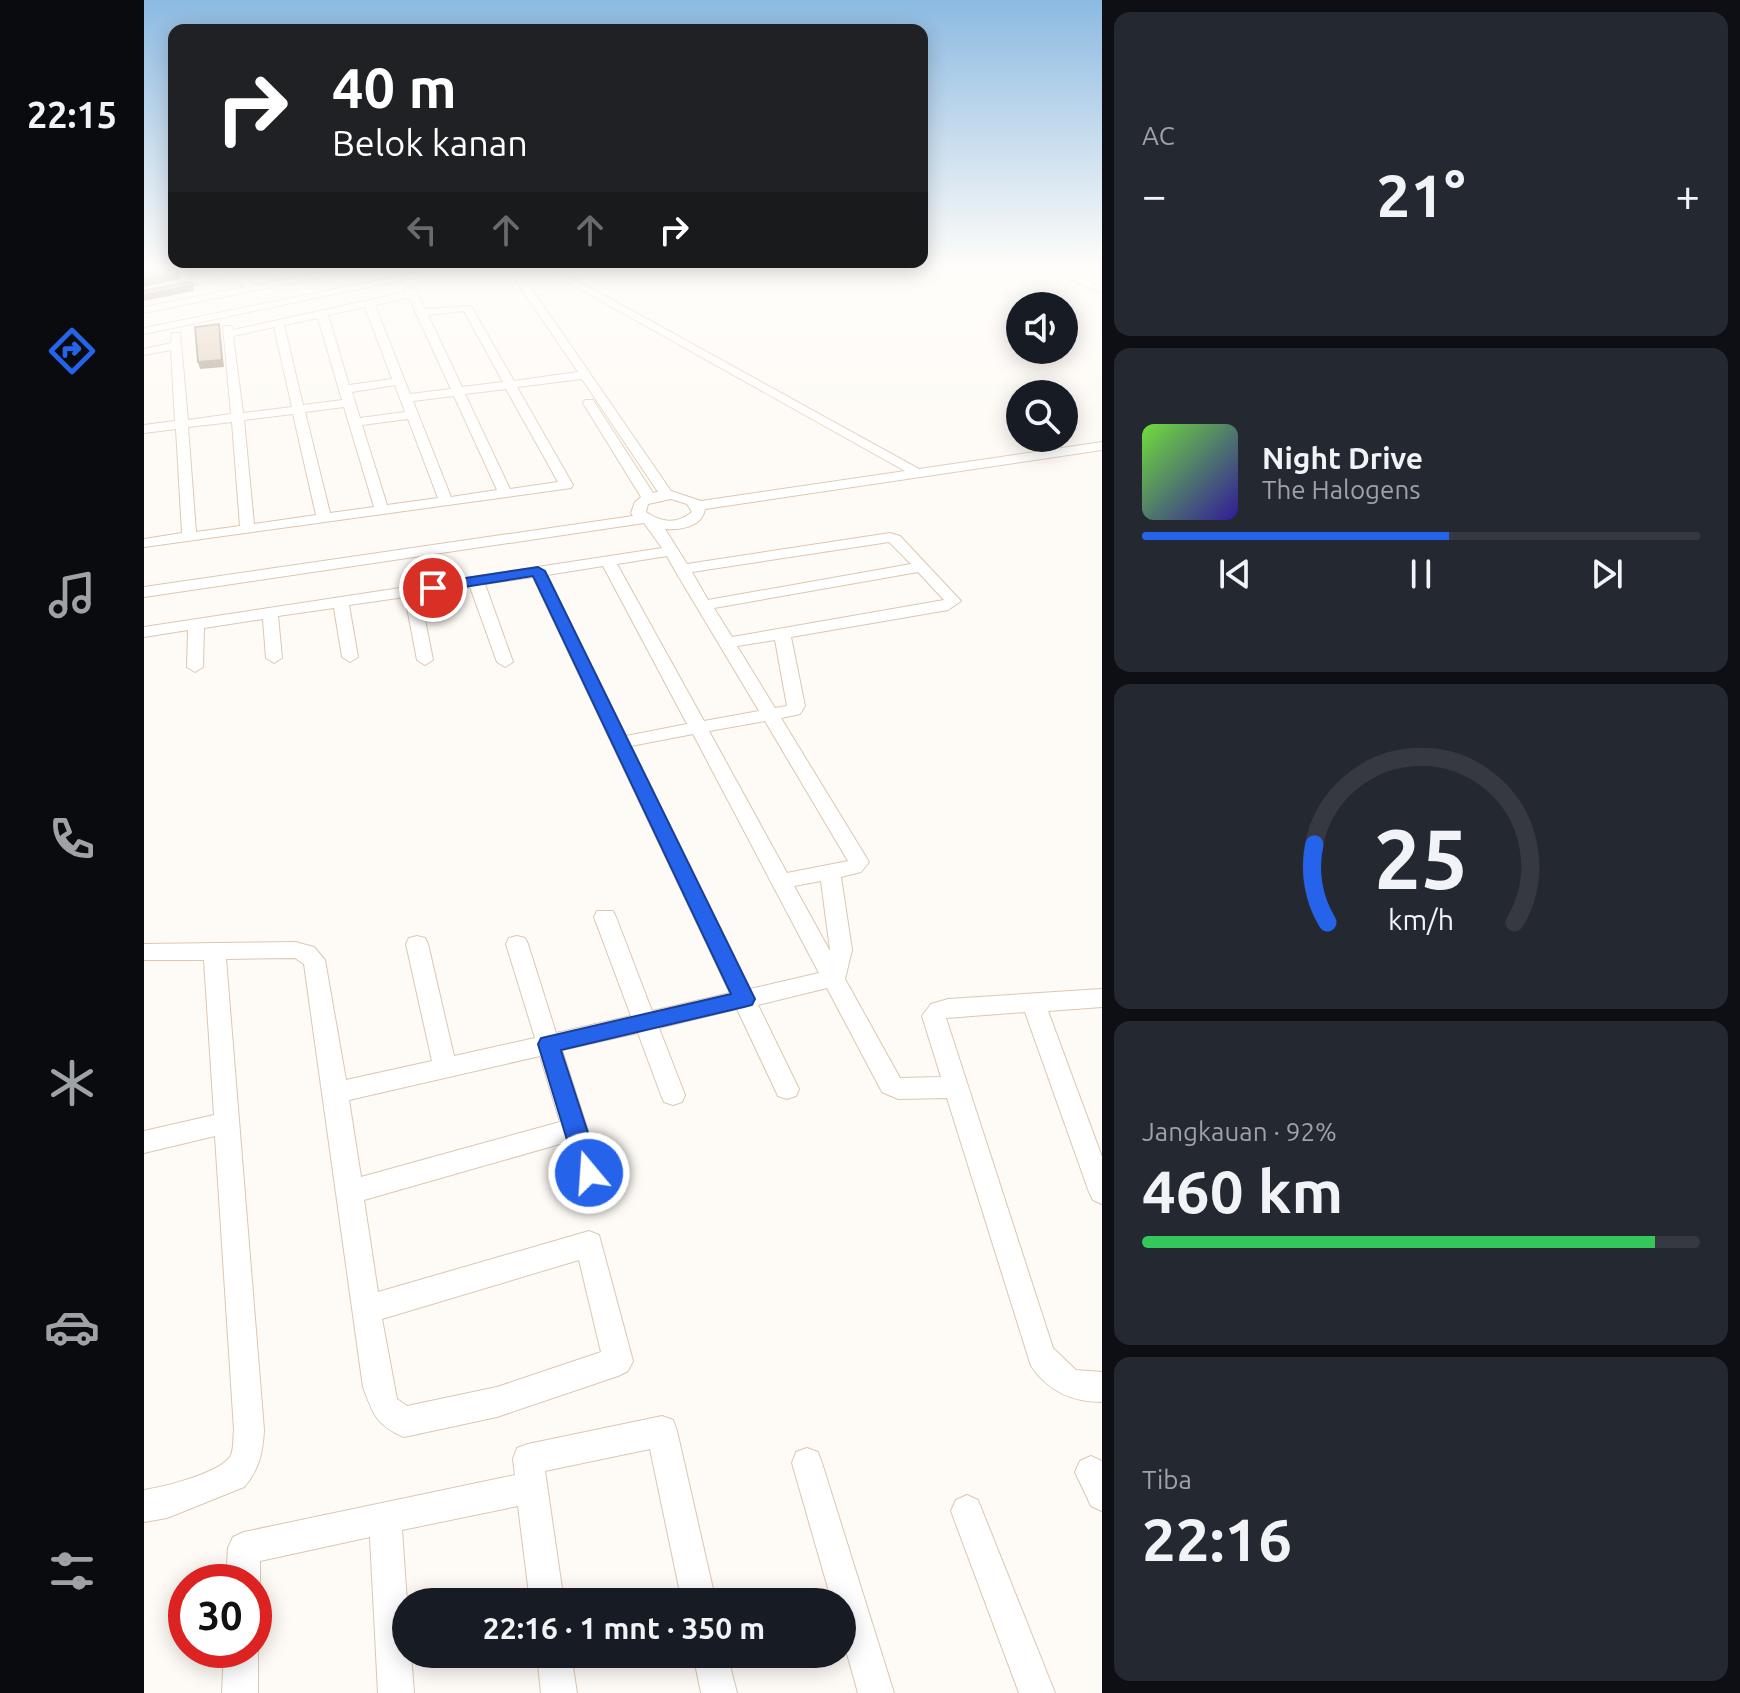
<!DOCTYPE html>
<html lang="id">
<meta charset="utf-8">
<style>
:root{--surface:#171b24;--page:#242831;--text:#f1f3f6;--muted:#9ea1a6;--line:#363941;--accent:#2563eb}
body{margin:0;font-family:Ubuntu,sans-serif;background:var(--page);color:var(--text);height:100vh;display:flex;flex-direction:column;font-size:30px;white-space:nowrap}
*{box-sizing:border-box;margin:0}
p{font-size:26px;color:var(--muted)}
.icon{flex:none;width:44px;height:44px;fill:none;stroke:currentColor;stroke-width:2;stroke-linecap:round;stroke-linejoin:round}
.map{position:relative;flex:1;overflow:hidden}
.panel{display:flex;flex-direction:column;gap:12px;padding:12px;background:#0d0f14;width:638px}
.panel>*{flex:none}
.guide{position:absolute;left:24px;top:24px;width:760px;height:244px;border-radius:16px;box-shadow:0 4px 20px #0003;background:#202124;color:#fff;overflow:hidden}
.buttons{position:absolute;left:862px;top:292px;display:grid;gap:16px}
.buttons a{display:grid;place-items:center;width:72px;height:72px;border-radius:50%;background:var(--surface);box-shadow:0 4px 20px #0003;font-size:40px}
.speed{position:absolute;left:24px;top:1564px;display:flex;gap:16px;font-size:40px;font-weight:700;text-align:center}
.speed>*{display:grid;place-content:center;width:104px;height:104px;border-radius:50%;background:var(--surface);box-shadow:0 4px 20px #0003;line-height:1}
.speed .limit{border:12px solid #d22;background:#fff;color:#111}
.pin{position:absolute;display:grid;place-items:center;width:68px;height:68px;color:#fff;margin:-34px;border:4px solid #fff;border-radius:50%;box-shadow:0 2px 8px #0007}
.me{position:absolute;width:88px;margin:-44px;rotate:342deg;stroke-linejoin:round;filter:drop-shadow(0 0 6px #0008)}
.turn{display:flex;align-items:center;gap:28px;height:168px;padding:0 32px;font-size:36px}
.turn .icon{width:104px;height:104px;stroke-width:2.5}
.turn b{display:block;font-size:56px;line-height:68px}
.lanes{display:flex;align-items:center;height:76px;padding:0 32px;background:#0003;justify-content:center;gap:40px;direction:ltr}
.lanes .off{opacity:.35}
.big{font-size:60px;font-weight:700;line-height:1.1}
.panel .card{flex:1;display:flex;flex-direction:column;justify-content:center;gap:12px;min-width:0;padding:0 28px;border-radius:16px;background:var(--page)}
.panel .dial{align-items:center;gap:0}
.dial svg{height:208px;overflow:visible;fill:none;stroke:var(--line);stroke-width:7;stroke-linecap:round;text-anchor:middle}
.dial text{fill:var(--text);stroke:none}
.song{display:flex;align-items:center;gap:24px}
.cover{width:96px;height:96px;border-radius:12px;background:linear-gradient(135deg,hsl(100 70% 55%),hsl(250 70% 35%))}
.played{height:8px;border-radius:4px;background:linear-gradient(90deg,var(--accent) 55%,var(--line) 55%)}
.keys{display:flex;justify-content:space-around;direction:ltr}
.heat{display:flex;justify-content:space-between;align-items:center;font-size:44px;direction:ltr}
.charge{height:12px;border-radius:6px;background:linear-gradient(90deg,#34c759 92%,var(--line) 0)}
.trip{position:absolute;left:248px;top:1588px;width:464px;height:80px;border-radius:40px;background:var(--surface);box-shadow:0 4px 20px #0003;font-weight:700;line-height:80px;text-align:center}
main{display:flex;flex:1;min-height:0}
.dock{display:flex;flex-direction:column;width:144px;justify-content:space-around;align-items:center;background:#090b0e;color:var(--muted)}
.dock .icon{width:56px;height:56px}
.dock .on{color:var(--accent)}
.dock b{font-size:36px;color:var(--text)}
.map>svg:first-child{display:block}
.lines{fill:none;stroke-linecap:round;stroke-linejoin:round}
.minor-casing{stroke:#dcc7b1;stroke-width:2}
.minor{fill:#fff;fill-rule:evenodd}
.shaded-wall{fill:#9b8c7c}
.building{fill:#ddc8b1;stroke:#9b8c7c;stroke-width:2}
.route{fill:#2563eb;stroke:#184099;stroke-width:2}
</style>
<main>
<nav class="dock">
<b>22:15</b>
<svg class="icon on" aria-label="directions" viewBox="0 0 24 24"><path d="M12 3l9 9-9 9-9-9zM9 14v-3h6M13 9l2 2-2 2"/></svg>
<svg class="icon" aria-label="music" viewBox="0 0 24 24"><path d="M9 18V5l10-2v13"/><circle cx="6" cy="18" r="3"/><circle cx="16" cy="16" r="3"/></svg>
<svg class="icon" aria-label="phone" viewBox="0 0 24 24"><path d="M5 4h4l2 5-3 2q2 4 5 5l2-3 5 2v4C11 20 4 13 5 4z"/></svg>
<svg class="icon" aria-label="climate" viewBox="0 0 24 24"><path d="M12 3v18M4 7l16 10M4 17L20 7"/></svg>
<svg class="icon" aria-label="car" viewBox="0 0 24 24"><path d="M5 17H2v-5l4-1 3-4h7l3 4 3 1v5h-3M9 17h6M6 11h13"/><circle cx="7" cy="17" r="2"/><circle cx="17" cy="17" r="2"/></svg>
<svg class="icon" aria-label="filters" viewBox="0 0 24 24"><path d="M4 7h16M4 17h16"/><circle cx="9" cy="7" r="2"/><circle cx="15" cy="17" r="2"/></svg>
</nav>
<div class="map">
<svg width="958" height="1693" viewBox="0 0 958 1693">
<rect width="100%" height="100%" fill="#fefaf5"/>
<g class="lines">
<defs>
<path id="minor" d="M27 266H38L53 279 69 276 74 279 0 296V290L43 281Z
M74 266H85L110 285 210 266H229L0 313V307L100 287Z
M306 266H324L0 334V328Z
M362 266H372L527 491 557 501 761 471 395 266H407L775 469 958 442V450L561 509C558 527 537 530 521 529L543 564 746 533 756 536 817 601 804 610 647 637 661 706 656 714 637 718 725 862 717 872 697 877 708 950 701 979 756 1078 797 1077 778 1016 787 1004 804 999 958 989V1007L904 1011 958 1157V1204L949 1200 945 1192 881 1012 802 1018 909 1348 932 1370 958 1372V1402C928 1402 904 1391 887 1366L803 1098 754 1099 738 1092 683 988 614 1005 655 1089 652 1096 643 1099 634 1096 593 1009 515 1028 541 1095 538 1102 529 1105 520 1102 517 1095 494 1033 418 1050 465 1196 461 1204 452 1208 443 1204 423 1142 220 1200 234 1292 445 1231 455 1235 489 1361 484 1371 474 1376 353 1417 260 1437C232 1425 229 1414 219 1387L160 964 151 958 82 959 120 1430C119 1451 115 1471 100 1487L23 1518 0 1522V1490C19 1487 78 1473 87 1455 90 1448 89 1438 90 1430L71 1136 0 1153V1131L70 1115 60 960H0V944L151 942 170 947 181 960 202 1080 288 1061 262 944 265 938 273 936 281 938 284 944 310 1056 391 1038 362 944 365 938 373 936 381 938 384 944 412 1033 487 1016 450 917 453 911H469L472 917 508 1011 586 993 389 577 341 584 369 662 361 667 353 662 326 587 276 594 289 660 281 665 273 660 261 597 205 605 214 657 206 662 198 657 190 608 134 616 138 658 130 663 122 658 119 619 60 628 59 667 51 672 43 667 44 630 0 637V627L518 548 500 523 0 597V587L489 516 487 513 491 502 497 497 439 403 441 400H449L509 493 514 492 438 379 373 387 429 485 427 488 0 547V539L38 533 32 429 0 433V425L31 421 27 350 0 355V349L27 343 28 333H36L44 420 87 414 79 326H87L89 330 262 292 261 289 266 286 271 289 281 309 327 306 370 381 434 372ZM265 298 307 389 266 394 231 305ZM221 307 248 379 205 385 184 315ZM320 311 359 382 318 387 284 315ZM174 318 198 400 159 405 140 325ZM130 327 148 407 99 413 89 336ZM251 385 261 412 216 418 208 392ZM362 389 414 482 366 489 321 394ZM310 396 353 490 307 497 269 401ZM200 407 230 507 186 513 161 412ZM149 414 172 515 110 524 100 420ZM264 419 294 498 243 505 218 425ZM88 422 96 526 52 532 44 427ZM527 499 543 504 548 512C532 525 517 522 502 512L504 504ZM745 542 767 564 564 600 548 572ZM523 556 530 569 615 711 560 721 473 564ZM459 566 543 724 482 736 403 575ZM774 572 800 600 588 637 570 608ZM631 640 643 706 631 708 593 646ZM621 721 704 861 643 873 565 731ZM549 734 675 973 606 989 487 746ZM677 881 686 950V951L650 886ZM396 1056 416 1122 217 1177 205 1100ZM435 1260 457 1352 353 1387 263 1406 253 1399 238 1319Z
M891 266H904L958 286V292Z
M518 1416 529 1420 533 1431 572 1602H538L506 1449 401 1471 420 1602H386L374 1506 258 1530 263 1602 262 1654H267L270 1693H234L226 1537 116 1561V1582L110 1594V1582H82L84 1548 89 1537 100 1532 371 1475 369 1459 373 1448 384 1444Z
M663 1448 674 1452 678 1463 750 1693H714L698 1636V1602H688L648 1463 652 1452Z
M947 1456 958 1461V1511L947 1506 931 1472 936 1461Z
M823 1495 834 1500 911 1693H875L807 1511 812 1500Z
M110 1640 114 1650V1693H78L80 1650H110Z
M393 1654H427L433 1693H397Z
M549 1654H583L593 1693H557Z"/>
</defs>
<use href="#minor" class="minor-casing"/>
<use href="#minor" class="minor"/>
</g>
<path class="shaded-wall" d="M35 273 37 279 0 287V280Z
M49 285 50 291 0 301V295Z
M75 324 80 367 56 369 54 362Z"/>
<path class="building" d="M0 266H27L35 273 0 280Z
M46 282 49 285 0 295V291Z
M75 324 78 360 54 362 51 327Z"/>
<linearGradient id="sky" x2="0" y2="1"><stop stop-color="#8cbae1"/><stop offset="0.53" stop-color="#fffdfa"/><stop offset="1" stop-color="#fffdfa" stop-opacity="0"/></linearGradient>
<rect width="958" height="503" fill="url(#sky)"/>
<path class="route" d="M394 567 401 571 611 999 608 1005 600 1007 417 1050 457 1173 454 1181 445 1184 437 1181 433 1173 394 1044 397 1038 587 994 389 576 289 592 282 588 289 583Z"/>
</svg>
<div class="buttons">
<a><svg class="icon" aria-label="sound" viewBox="0 0 24 24"><path d="M4 9h4l5-4v14l-5-4H4zM17 9q2 3 0 6"/></svg></a>
<a><svg class="icon" aria-label="search" viewBox="0 0 24 24"><circle cx="10" cy="10" r="6"/><path d="M15 15l6 6"/></svg></a>
</div>
<div class="speed"><div class="limit">30</div></div>
<div class="pin" style="left:289px;top:588px;background:#d93025"><svg class="icon" aria-label="arrive" viewBox="0 0 24 24"><path d="M6 21V4h12l-3 4 3 4H6"/></svg></div>
<svg class="me" style="left:445px;top:1173px" viewBox="-20 -20 40 40"><circle r="17" fill="#2563eb" stroke="#fff" stroke-width="3"/><path d="M0-11L8 9 0 5-8 9z" fill="#fff"/></svg>
<div class="trip">22:16 · 1 mnt · 350 m</div>
<div class="guide">
<div class="turn"><svg class="icon" aria-label="right" viewBox="0 0 24 24"><path d="M7 20v-9h11M14 6l5 5-5 5"/></svg><div><b>40 m</b>Belok kanan</div></div>
<div class="lanes"><svg class="icon off" aria-label="left" viewBox="0 0 24 24"><path d="M17 20v-9H6M10 6l-5 5 5 5"/></svg><svg class="icon off" aria-label="ahead" viewBox="0 0 24 24"><path d="M12 20V5M6 11l6-6 6 6"/></svg><svg class="icon off" aria-label="ahead" viewBox="0 0 24 24"><path d="M12 20V5M6 11l6-6 6 6"/></svg><svg class="icon" aria-label="right" viewBox="0 0 24 24"><path d="M7 20v-9h11M14 6l5 5-5 5"/></svg></div>
</div>
</div>
<section class="panel">
<div class="card"><p>AC</p>
<div class="heat"><a>−</a><b class="big">21°</b><a>+</a></div>
</div>
<div class="card">
<div class="song"><i class="cover"></i><div><b>Night Drive</b><p>The Halogens</p></div></div>
<div class="played"></div>
<div class="keys"><svg class="icon" aria-label="previous" viewBox="0 0 24 24"><path d="M18 5L8 12l10 7zM5 5v14"/></svg><svg class="icon" aria-label="pause" viewBox="0 0 24 24"><path d="M8 5v14M16 5v14"/></svg><svg class="icon" aria-label="next" viewBox="0 0 24 24"><path d="M6 5l10 7-10 7zM19 5v14"/></svg></div>
</div>
<div class="card dial"><svg viewBox="0 0 100 80">
<path d="M14 69A42 42 0 1 1 86 69"/>
<path d="M14 69A42 42 0 0 1 9 39" stroke="#2563eb"/>
<text x="50" y="56" font-size="32" font-weight="700">25</text>
<text x="50" y="72" font-size="11">km/h</text>
</svg></div>
<div class="card"><p>Jangkauan · 92%</p><b class="big">460 km</b><div class="charge"></div></div>
<div class="card"><p>Tiba</p><b class="big">22:16</b></div>
</section>
</main>
